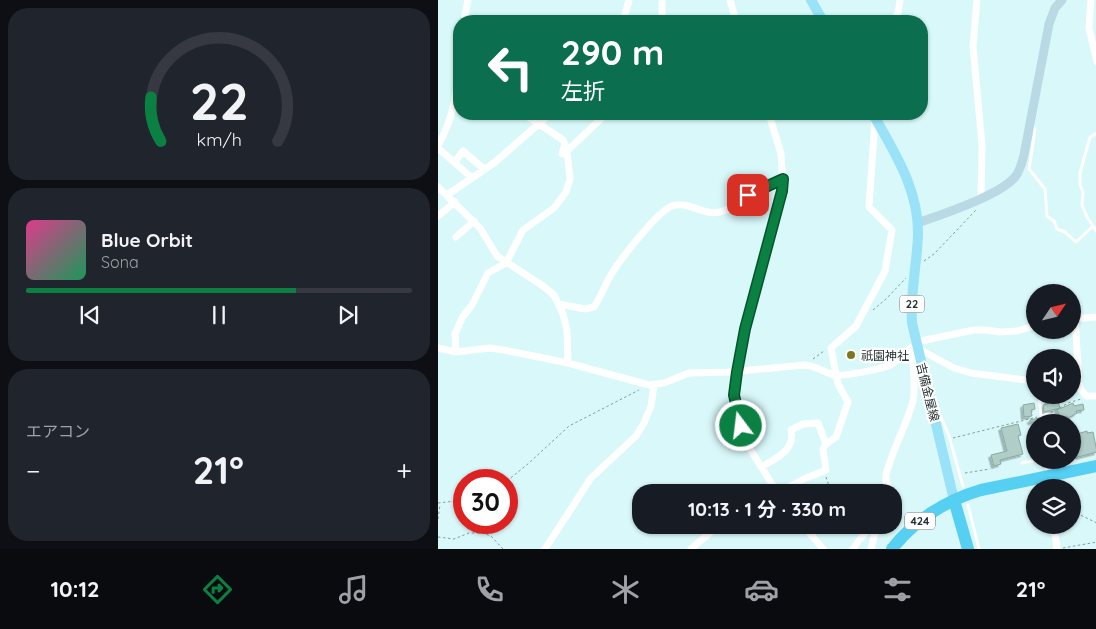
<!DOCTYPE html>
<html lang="ja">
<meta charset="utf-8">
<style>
:root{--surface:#171b24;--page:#20242c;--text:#f1f3f6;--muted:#9ea1a6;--line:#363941;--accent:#0b8043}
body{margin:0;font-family:Quicksand,"Noto Sans JP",sans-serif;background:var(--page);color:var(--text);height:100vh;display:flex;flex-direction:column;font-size:19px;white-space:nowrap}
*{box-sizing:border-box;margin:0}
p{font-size:16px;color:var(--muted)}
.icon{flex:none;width:28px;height:28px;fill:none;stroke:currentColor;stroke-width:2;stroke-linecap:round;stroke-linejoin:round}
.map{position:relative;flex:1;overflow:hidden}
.side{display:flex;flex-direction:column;gap:8px;padding:8px;background:#0d0f14;width:438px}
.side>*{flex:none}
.hud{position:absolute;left:15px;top:15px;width:475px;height:105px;border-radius:20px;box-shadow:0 1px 4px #0004;background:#0b6e4f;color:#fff;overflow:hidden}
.needle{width:32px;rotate:55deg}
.buttons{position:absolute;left:588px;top:284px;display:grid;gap:10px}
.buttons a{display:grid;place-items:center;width:55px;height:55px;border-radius:50%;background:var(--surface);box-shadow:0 1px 4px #0004;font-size:25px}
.speed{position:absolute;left:15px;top:469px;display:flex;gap:10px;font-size:25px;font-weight:700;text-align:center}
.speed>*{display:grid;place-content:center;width:65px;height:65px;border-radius:50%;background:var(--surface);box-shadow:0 1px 4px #0004;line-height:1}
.speed .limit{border:8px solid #d22;background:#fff;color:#111}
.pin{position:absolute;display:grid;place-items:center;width:42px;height:42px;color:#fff;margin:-21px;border-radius:10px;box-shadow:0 2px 8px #0006}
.me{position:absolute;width:55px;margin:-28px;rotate:345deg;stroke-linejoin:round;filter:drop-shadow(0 0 4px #0008)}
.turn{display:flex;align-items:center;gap:18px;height:105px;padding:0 25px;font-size:22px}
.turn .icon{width:65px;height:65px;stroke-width:2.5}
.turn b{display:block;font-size:35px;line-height:42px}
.big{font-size:38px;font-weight:700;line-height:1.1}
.side .tile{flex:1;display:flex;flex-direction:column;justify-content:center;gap:8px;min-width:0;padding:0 18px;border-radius:20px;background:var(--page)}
.side .dial{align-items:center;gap:0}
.dial svg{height:130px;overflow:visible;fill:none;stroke:var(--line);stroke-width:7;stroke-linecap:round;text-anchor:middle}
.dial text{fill:var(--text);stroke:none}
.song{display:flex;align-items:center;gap:15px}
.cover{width:60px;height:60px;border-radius:8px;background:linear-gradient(135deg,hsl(330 70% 55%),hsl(150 70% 35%))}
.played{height:5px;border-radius:2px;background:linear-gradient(90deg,var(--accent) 70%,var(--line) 70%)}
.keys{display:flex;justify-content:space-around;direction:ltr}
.heat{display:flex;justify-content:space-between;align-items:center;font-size:28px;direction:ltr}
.trip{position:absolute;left:194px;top:484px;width:270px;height:50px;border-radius:20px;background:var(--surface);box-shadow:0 1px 4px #0004;font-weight:700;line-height:50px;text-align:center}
.tabs{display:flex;height:80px;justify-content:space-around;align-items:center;background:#090b0e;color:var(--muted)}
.tabs .icon{width:35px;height:35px}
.tabs .selected{color:var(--accent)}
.tabs b{font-size:22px;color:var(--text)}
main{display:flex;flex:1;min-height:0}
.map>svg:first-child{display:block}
.building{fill:#b0cdc7;stroke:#8ca8a2;filter:url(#shadow)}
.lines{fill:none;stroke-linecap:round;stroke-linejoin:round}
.path{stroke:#859b9c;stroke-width:1;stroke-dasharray:2.5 2.5;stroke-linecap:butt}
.lane{stroke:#fff;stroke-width:3}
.street{stroke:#fff;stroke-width:7}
.secondary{stroke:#b9dae4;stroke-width:9}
.primary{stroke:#99e2f7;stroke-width:10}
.highway{stroke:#55cff2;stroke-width:12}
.route-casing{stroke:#07532c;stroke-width:12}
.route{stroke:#0b8043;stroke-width:9}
.poi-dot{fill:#7e761a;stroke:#fff;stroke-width:2}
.labels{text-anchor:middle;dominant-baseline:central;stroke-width:4.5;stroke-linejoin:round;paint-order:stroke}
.shield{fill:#fff;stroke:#666e6f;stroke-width:1}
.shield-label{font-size:11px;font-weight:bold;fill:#243031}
.poi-label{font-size:12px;fill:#243031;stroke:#fff;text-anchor:start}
.street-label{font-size:12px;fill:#243031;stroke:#fff}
</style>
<main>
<section class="side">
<div class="tile dial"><svg viewBox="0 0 100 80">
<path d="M14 69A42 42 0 1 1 86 69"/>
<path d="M14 69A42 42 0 0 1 8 42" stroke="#0b8043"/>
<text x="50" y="56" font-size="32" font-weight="700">22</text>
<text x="50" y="72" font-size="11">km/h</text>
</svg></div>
<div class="tile">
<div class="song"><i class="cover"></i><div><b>Blue Orbit</b><p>Sona</p></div></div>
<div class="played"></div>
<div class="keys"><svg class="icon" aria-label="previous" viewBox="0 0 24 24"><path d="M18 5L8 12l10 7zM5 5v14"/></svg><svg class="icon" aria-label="pause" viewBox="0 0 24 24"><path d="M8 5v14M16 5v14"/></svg><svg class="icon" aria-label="next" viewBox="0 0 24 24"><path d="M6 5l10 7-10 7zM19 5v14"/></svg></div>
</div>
<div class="tile"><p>エアコン</p>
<div class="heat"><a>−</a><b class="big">21°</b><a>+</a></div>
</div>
</section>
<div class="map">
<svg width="659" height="549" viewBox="0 0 659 549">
<defs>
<filter id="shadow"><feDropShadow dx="-2.5" dy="2.5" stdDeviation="0" flood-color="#0004"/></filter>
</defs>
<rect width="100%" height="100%" fill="#d9f8fa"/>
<path class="building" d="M608 395H618L622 408 606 412 605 405 610 404Z
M596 403 597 409 593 410 594 416 586 417 585 405Z
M635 403 636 406 645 404 646 410 638 411 639 413 630 418 629 416 623 419 619 410Z
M601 418H608L609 422H592V420Z
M580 424 583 435 580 436 585 454 562 460 563 464 556 466 553 455 569 451 563 428Z
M649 431V433L655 432 659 452 640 457 636 435Z"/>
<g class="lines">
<path class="path" d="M486 261 496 254 538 210
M435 310 448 299 468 278
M375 359 386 351
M613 413 630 403 643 399
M515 438 599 417
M527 473 552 469
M388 477 393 492
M69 481 91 463 131 426 201 390
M0 503 26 500
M634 511 659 523
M0 519 2 505
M0 537 16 539 31 533H45L53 536 65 549
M625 548 659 542"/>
<path class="lane" d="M594 123 597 130 591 169 607 189 609 216 616 221 619 229 627 232 638 242 654 227
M659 133 652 137 642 173V185L645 192 644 205 649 217 659 232
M601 395 603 416 610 414 612 422
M499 417H503L511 436 525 486
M607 460 609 473
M584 463 600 460
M530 505 541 549"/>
<path class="street" d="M224 0V21
M292 0 298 21
M539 0 535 46 544 145 543 198
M653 0 651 28 659 62
M26 21 30 0
M185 21 191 0
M455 21 460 13 462 0
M86 114 125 140 127 144 124 154
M331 114 343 154 345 185 307 329 296 395 303 426 312 449 339 492
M0 145C14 122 18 96 21 70
M0 148 34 178
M17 162 25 151 46 169
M0 187 42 228 59 256 105 286 116 295 125 314 129 330 130 363
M9 195 56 163 112 114
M0 216 17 202
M18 237 36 221
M121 304 147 309 156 307C163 297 167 284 174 273 183 259 222 207 237 205 254 202 268 218 285 211 293 209 298 203 304 199 317 190 331 184 345 179
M634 319 659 317
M637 319 641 381 642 388 648 396H659
M478 342 536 330H547L563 332 579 331 596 326
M0 348 18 352 52 348 66 350 130 363 211 385 226 383 251 373 290 372 367 365C378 366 386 372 396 375 404 377 442 369 450 366 462 361 467 348 479 345
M479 348 516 368 533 373 596 381
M18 352 17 334 24 318 34 305 50 273 68 263 85 230 116 208 128 192 132 179 129 151 168 114
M323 467C337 459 358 450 353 430L365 424 380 423 388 444
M610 476 612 488
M341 492 368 478 388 470 385 449 387 445 398 437 410 402 400 384 393 348 418 326 447 271 454 230 431 207 437 119
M453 492 448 482V475C454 450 468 427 475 401 479 384 472 358 476 346
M365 525 385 549
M616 525 619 549
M107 549 153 478 198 436 206 423 213 406 216 385
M253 549 275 530 290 525
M415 549 422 539 431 529 436 533
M433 549 439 525"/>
<path class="secondary" d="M480 223C504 214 561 196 577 177 582 171 584 163 586 155L611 24 617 8 624 0"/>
<path class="primary" d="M373 0 385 21
M435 114C456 152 481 189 480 235 479 264 472 293 474 323L516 500"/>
<path class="highway" d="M516 500 530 549
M454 549C476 520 509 500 543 490L659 466"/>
</g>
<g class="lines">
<defs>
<path id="route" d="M303 426 296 395 299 372 307 329 344 191 345 179 310 195"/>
</defs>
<use href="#route" class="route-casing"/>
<use href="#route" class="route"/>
</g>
<circle class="poi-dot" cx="413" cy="355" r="5"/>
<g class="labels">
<g class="shield">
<rect x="461.5" y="295.5" width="25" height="17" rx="4"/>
<rect x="467" y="512.5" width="30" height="17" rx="4"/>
</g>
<g class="shield-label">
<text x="474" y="304">22</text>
<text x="482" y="521">424</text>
</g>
<g class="poi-label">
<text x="423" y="355">祇園神社</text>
</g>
<g class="street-label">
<text transform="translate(490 392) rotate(76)">吉備金屋線</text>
</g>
</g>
</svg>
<div class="buttons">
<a><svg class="needle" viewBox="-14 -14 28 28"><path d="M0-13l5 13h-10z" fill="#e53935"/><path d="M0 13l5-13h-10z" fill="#9ea1a6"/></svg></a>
<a><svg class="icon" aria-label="sound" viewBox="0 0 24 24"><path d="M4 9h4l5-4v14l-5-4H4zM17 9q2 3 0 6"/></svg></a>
<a><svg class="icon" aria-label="search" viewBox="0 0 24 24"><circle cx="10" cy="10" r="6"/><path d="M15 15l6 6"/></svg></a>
<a><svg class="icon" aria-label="layers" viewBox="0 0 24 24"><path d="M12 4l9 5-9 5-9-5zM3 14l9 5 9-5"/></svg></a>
</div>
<div class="speed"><div class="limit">30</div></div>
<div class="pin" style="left:310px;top:195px;background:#d93025"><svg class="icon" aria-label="arrive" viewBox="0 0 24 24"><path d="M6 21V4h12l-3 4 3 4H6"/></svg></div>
<svg class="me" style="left:303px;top:426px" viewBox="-20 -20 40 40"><circle r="17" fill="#0b8043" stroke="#fff" stroke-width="3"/><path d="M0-11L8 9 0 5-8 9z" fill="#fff"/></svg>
<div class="trip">10:13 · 1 分 · 330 m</div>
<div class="hud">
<div class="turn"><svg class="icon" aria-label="left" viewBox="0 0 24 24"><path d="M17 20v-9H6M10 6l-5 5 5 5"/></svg><div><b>290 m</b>左折</div></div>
</div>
</div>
</main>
<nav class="tabs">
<b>10:12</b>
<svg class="icon selected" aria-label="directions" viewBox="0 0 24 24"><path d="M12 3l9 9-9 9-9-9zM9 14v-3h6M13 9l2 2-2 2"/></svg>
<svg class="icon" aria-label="music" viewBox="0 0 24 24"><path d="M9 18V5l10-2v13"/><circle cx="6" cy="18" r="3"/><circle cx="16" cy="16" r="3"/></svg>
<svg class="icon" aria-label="phone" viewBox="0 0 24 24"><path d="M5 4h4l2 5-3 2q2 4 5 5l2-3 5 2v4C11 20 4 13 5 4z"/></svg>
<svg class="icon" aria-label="climate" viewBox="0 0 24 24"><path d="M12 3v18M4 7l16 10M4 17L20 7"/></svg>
<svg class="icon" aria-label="car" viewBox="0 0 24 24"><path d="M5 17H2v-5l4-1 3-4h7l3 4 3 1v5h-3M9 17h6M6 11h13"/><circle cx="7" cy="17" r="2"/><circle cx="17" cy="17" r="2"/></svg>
<svg class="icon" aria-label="filters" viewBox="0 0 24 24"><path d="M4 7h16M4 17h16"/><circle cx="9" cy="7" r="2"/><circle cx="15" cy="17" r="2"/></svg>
<b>21°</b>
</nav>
